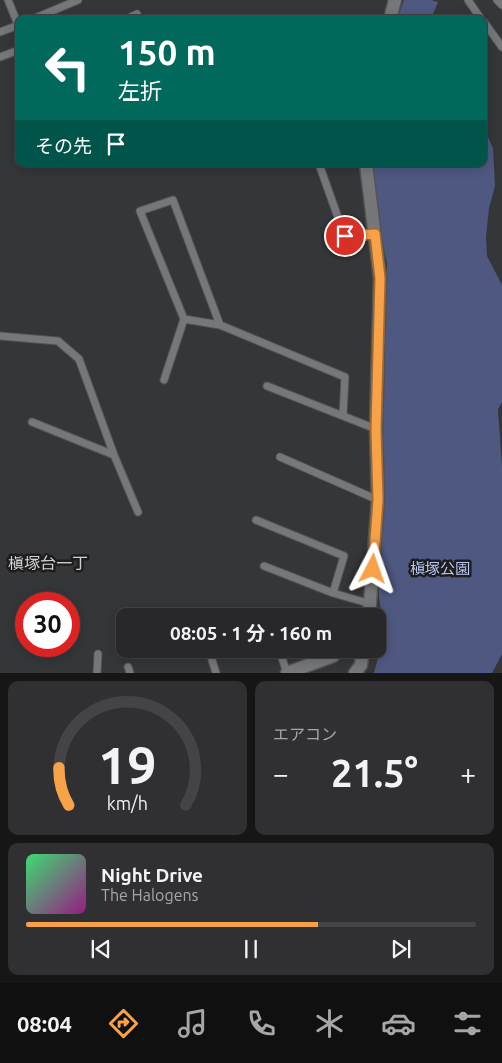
<!DOCTYPE html>
<html lang="ja">
<meta charset="utf-8">
<style>
:root{--surface:#28282a;--page:#303032;--text:#f1f3f6;--muted:#a5a6a8;--line:#444447;--accent:#f7a248}
body{margin:0;font-family:Ubuntu,"Noto Sans JP",sans-serif;background:var(--page);color:var(--text);height:100vh;display:flex;flex-direction:column;font-size:19px;white-space:nowrap}
*{box-sizing:border-box;margin:0}
p{font-size:16px;color:var(--muted)}
.icon{flex:none;width:28px;height:28px;fill:none;stroke:currentColor;stroke-width:2;stroke-linecap:round;stroke-linejoin:round}
.map{position:relative;height:673px;overflow:hidden}
.drawer{display:flex;flex-direction:column;gap:8px;padding:8px;background:#161617;flex:1}
.drawer>*{flex:none}
.hud{position:absolute;left:15px;top:15px;width:472px;height:152px;border-radius:10px;box-shadow:0 2px 12px #0003,0 0 0 1px var(--line);background:#00695c;color:#fff;overflow:hidden}
.speed{position:absolute;left:15px;top:592px;display:flex;gap:10px;font-size:25px;font-weight:700;text-align:center}
.speed>*{display:grid;place-content:center;width:65px;height:65px;border-radius:50%;background:var(--surface);box-shadow:0 2px 12px #0003,0 0 0 1px var(--line);line-height:1}
.speed .limit{border:8px solid #d22;background:#fff;color:#111}
.pin{position:absolute;display:grid;place-items:center;width:42px;height:42px;color:#fff;margin:-21px;border:2px solid #fff;border-radius:50%;box-shadow:0 1px 5px #0007}
.me{position:absolute;width:55px;margin:-28px;rotate:4deg;stroke-linejoin:round;filter:drop-shadow(0 0 4px #0008)}
.turn{display:flex;align-items:center;gap:18px;height:105px;padding:0 20px;font-size:22px}
.turn .icon{width:65px;height:65px;stroke-width:2.5}
.turn b{display:block;font-size:35px;line-height:42px}
.then{display:flex;align-items:center;height:48px;padding:0 20px;background:#0003;gap:10px;font-size:19px}
.big{font-size:38px;font-weight:700;line-height:1.1}
.drawer .tile{flex:1;display:flex;flex-direction:column;justify-content:center;gap:8px;min-width:0;padding:0 18px;border-radius:10px;background:var(--page)}
.drawer .dial{align-items:center;gap:0}
.dial svg{height:130px;overflow:visible;fill:none;stroke:var(--line);stroke-width:7;stroke-linecap:round;text-anchor:middle}
.dial text{fill:var(--text);stroke:none}
.song{display:flex;align-items:center;gap:15px}
.cover{width:60px;height:60px;border-radius:8px;background:linear-gradient(135deg,hsl(140 70% 55%),hsl(310 70% 35%))}
.played{height:5px;border-radius:2px;background:linear-gradient(90deg,var(--accent) 65%,var(--line) 65%)}
.keys{display:flex;justify-content:space-around;direction:ltr}
.heat{display:flex;justify-content:space-between;align-items:center;font-size:28px;direction:ltr}
.drawer .tiles{flex:1;display:grid;gap:8px;grid-template-columns:1fr 1fr}
.tile:last-child{grid-column:span 2}
.trip{position:absolute;left:116px;top:608px;width:270px;height:50px;border-radius:10px;background:var(--surface);box-shadow:0 2px 12px #0003,0 0 0 1px var(--line);font-weight:700;line-height:50px;text-align:center}
.menu{display:flex;height:80px;justify-content:space-around;align-items:center;background:#101011;color:var(--muted)}
.menu .icon{width:35px;height:35px}
.menu .current{color:var(--accent)}
.menu b{font-size:22px;color:var(--text)}
.map>svg:first-child{display:block}
.green{fill:#4f5880}
.lines{fill:none;stroke-linecap:round;stroke-linejoin:round}
.service-casing{stroke:#535355;stroke-width:9}
.minor-casing{stroke:#535355;stroke-width:15}
.service{stroke:#767779;stroke-width:7}
.minor{stroke:#767779;stroke-width:12}
.route-casing{stroke:#a1692f;stroke-width:12}
.route{stroke:#f7a248;stroke-width:9}
.labels{text-anchor:middle;dominant-baseline:central;stroke-width:5;stroke-linejoin:round;paint-order:stroke}
.park-label{font-size:15px;fill:#bac6f4;stroke:#1d1d1e}
.neighbourhood-label{font-size:16px;fill:#d1d1d3;stroke:#1d1d1e}
</style>
<div class="map">
<svg width="502" height="673" viewBox="0 0 502 673">
<rect width="100%" height="100%" fill="#353638"/>
<path class="green" d="M404 0H431L438 2 431 19H397Z
M484 127 493 149 495 186 489 208 486 237 487 256 502 285V402L498 409 502 468V654L492 673H374L380 650 383 626 379 597 378 566 382 482 387 264 379 224 372 164H484Z"/>
<g class="lines">
<defs>
<path id="service" d="M8 0 19 27
M468 0 481 19
M497 0 502 5
M33 19 78 0
M126 19 137 14
M484 22 502 47
M0 32 19 25
M0 57 19 50
M319 164 345 237 375 235
M220 325 184 319 140 211 173 200 220 325 345 377 343 415
M0 336 58 341 79 359 114 455 138 512
M164 380 184 319
M267 386 376 429
M32 422 114 455
M280 457 378 500
M256 520 344 556 333 593
M264 566 333 593 371 604
M279 649 287 673
M212 660 216 673
M128 667 130 673
M97 673 98 654"/>
<path id="minor" d="M390 19 395 0
M366 164 380 278 376 429 378 500 369 616
M287 673 333 656
M355 673 361 665 363 649"/>
</defs>
<use href="#service" class="service-casing"/>
<use href="#minor" class="minor-casing"/>
<use href="#service" class="service"/>
<use href="#minor" class="minor"/>
</g>
<g class="lines">
<defs>
<path id="route" d="M345 236 375 234 380 278 376 429 378 500 373 569"/>
</defs>
<use href="#route" class="route-casing"/>
<use href="#route" class="route"/>
</g>
<g class="labels">
<g class="park-label">
<text x="440" y="568">槇塚公園</text>
</g>
<g class="neighbourhood-label">
<text x="48" y="563">槇塚台一丁</text>
</g>
</g>
</svg>
<div class="speed"><div class="limit">30</div></div>
<div class="pin" style="left:345px;top:236px;background:#d93025"><svg class="icon" aria-label="arrive" viewBox="0 0 24 24"><path d="M6 21V4h12l-3 4 3 4H6"/></svg></div>
<svg class="me" style="left:373px;top:569px" viewBox="-20 -20 40 40"><path d="M0-17L14 15 0 8-14 15z" fill="#f7a248" stroke="#fff" stroke-width="4"/></svg>
<div class="trip">08:05 · 1 分 · 160 m</div>
<div class="hud">
<div class="turn"><svg class="icon" aria-label="left" viewBox="0 0 24 24"><path d="M17 20v-9H6M10 6l-5 5 5 5"/></svg><div><b>150 m</b>左折</div></div>
<div class="then">その先<svg class="icon" aria-label="arrive" viewBox="0 0 24 24"><path d="M6 21V4h12l-3 4 3 4H6"/></svg></div>
</div>
</div>
<section class="drawer">
<div class="tiles">
<div class="tile dial"><svg viewBox="0 0 100 80">
<path d="M14 69A42 42 0 1 1 86 69"/>
<path d="M14 69A42 42 0 0 1 8 46" stroke="#f7a248"/>
<text x="50" y="56" font-size="32" font-weight="700">19</text>
<text x="50" y="72" font-size="11">km/h</text>
</svg></div>
<div class="tile"><p>エアコン</p>
<div class="heat"><a>−</a><b class="big">21.5°</b><a>+</a></div>
</div>
<div class="tile">
<div class="song"><i class="cover"></i><div><b>Night Drive</b><p>The Halogens</p></div></div>
<div class="played"></div>
<div class="keys"><svg class="icon" aria-label="previous" viewBox="0 0 24 24"><path d="M18 5L8 12l10 7zM5 5v14"/></svg><svg class="icon" aria-label="pause" viewBox="0 0 24 24"><path d="M8 5v14M16 5v14"/></svg><svg class="icon" aria-label="next" viewBox="0 0 24 24"><path d="M6 5l10 7-10 7zM19 5v14"/></svg></div>
</div>
</div>
</section>
<nav class="menu">
<b>08:04</b>
<svg class="icon current" aria-label="directions" viewBox="0 0 24 24"><path d="M12 3l9 9-9 9-9-9zM9 14v-3h6M13 9l2 2-2 2"/></svg>
<svg class="icon" aria-label="music" viewBox="0 0 24 24"><path d="M9 18V5l10-2v13"/><circle cx="6" cy="18" r="3"/><circle cx="16" cy="16" r="3"/></svg>
<svg class="icon" aria-label="phone" viewBox="0 0 24 24"><path d="M5 4h4l2 5-3 2q2 4 5 5l2-3 5 2v4C11 20 4 13 5 4z"/></svg>
<svg class="icon" aria-label="climate" viewBox="0 0 24 24"><path d="M12 3v18M4 7l16 10M4 17L20 7"/></svg>
<svg class="icon" aria-label="car" viewBox="0 0 24 24"><path d="M5 17H2v-5l4-1 3-4h7l3 4 3 1v5h-3M9 17h6M6 11h13"/><circle cx="7" cy="17" r="2"/><circle cx="17" cy="17" r="2"/></svg>
<svg class="icon" aria-label="filters" viewBox="0 0 24 24"><path d="M4 7h16M4 17h16"/><circle cx="9" cy="7" r="2"/><circle cx="15" cy="17" r="2"/></svg>
</nav>
